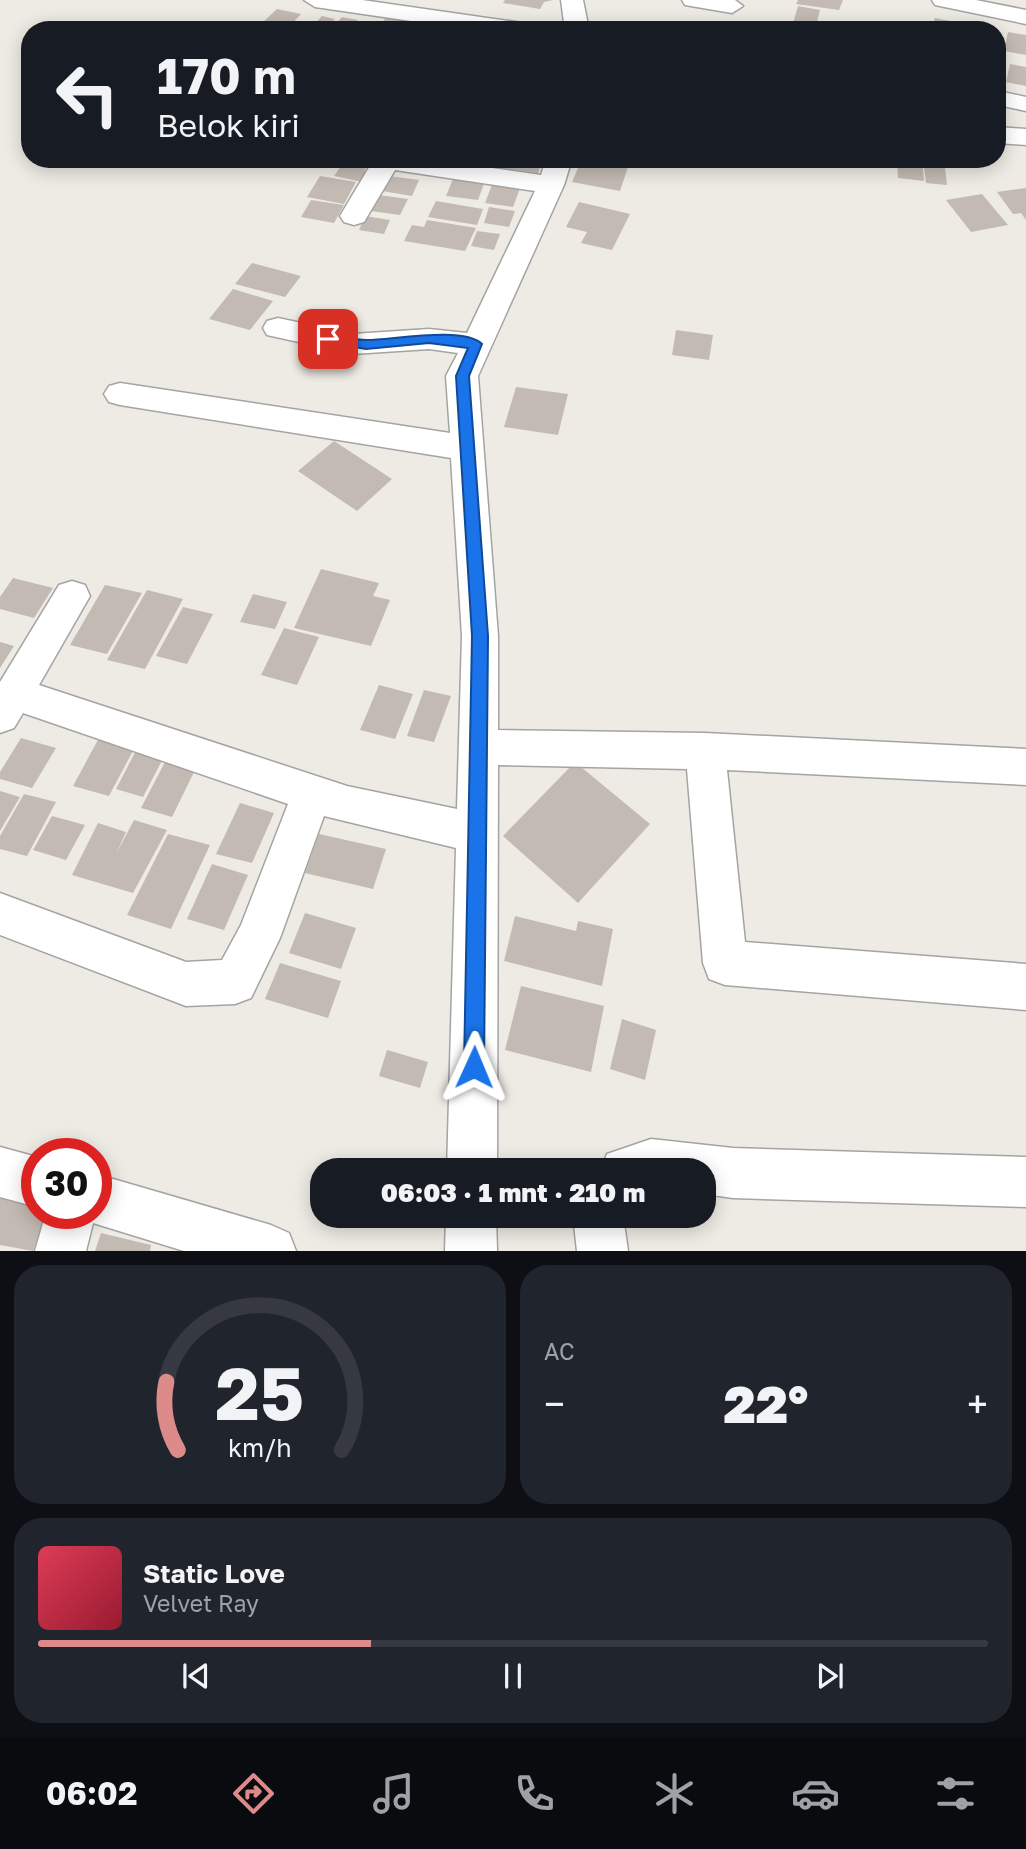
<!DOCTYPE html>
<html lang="id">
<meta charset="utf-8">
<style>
:root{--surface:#171b24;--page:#20242c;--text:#f1f3f6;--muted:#9ea1a6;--line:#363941;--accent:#dc8b8a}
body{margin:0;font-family:"Golos Text",sans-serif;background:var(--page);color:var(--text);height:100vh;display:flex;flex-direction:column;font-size:26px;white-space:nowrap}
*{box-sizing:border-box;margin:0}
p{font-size:23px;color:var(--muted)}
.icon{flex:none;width:38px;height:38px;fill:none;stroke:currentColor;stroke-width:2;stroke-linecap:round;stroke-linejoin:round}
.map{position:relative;height:1251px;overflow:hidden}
.drawer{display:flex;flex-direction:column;gap:14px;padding:14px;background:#0d0f14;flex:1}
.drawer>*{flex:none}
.top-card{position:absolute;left:21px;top:21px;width:985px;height:147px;border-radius:28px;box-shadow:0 4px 18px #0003;background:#171b24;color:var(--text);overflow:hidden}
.speed{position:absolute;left:21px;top:1138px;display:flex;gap:14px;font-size:35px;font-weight:700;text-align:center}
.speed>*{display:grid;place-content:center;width:91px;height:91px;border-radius:50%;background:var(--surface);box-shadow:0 4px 18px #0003;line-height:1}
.speed .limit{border:10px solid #d22;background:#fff;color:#111}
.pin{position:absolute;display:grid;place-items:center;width:60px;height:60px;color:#fff;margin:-30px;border-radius:14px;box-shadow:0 4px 10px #0006}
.me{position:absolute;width:77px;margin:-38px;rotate:1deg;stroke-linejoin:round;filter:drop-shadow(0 0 5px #0008)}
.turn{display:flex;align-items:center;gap:24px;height:147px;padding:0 21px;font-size:32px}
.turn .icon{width:91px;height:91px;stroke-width:2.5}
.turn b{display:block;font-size:49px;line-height:60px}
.big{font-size:52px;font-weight:800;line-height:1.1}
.drawer .widget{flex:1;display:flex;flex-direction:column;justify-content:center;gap:10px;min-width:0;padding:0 24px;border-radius:28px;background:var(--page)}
.drawer .dial{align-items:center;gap:0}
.dial svg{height:182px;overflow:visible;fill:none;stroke:var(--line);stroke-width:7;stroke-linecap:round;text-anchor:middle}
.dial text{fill:var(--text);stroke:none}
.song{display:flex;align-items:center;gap:21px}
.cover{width:84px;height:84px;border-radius:10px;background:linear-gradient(135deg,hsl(350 70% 55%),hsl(350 70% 35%))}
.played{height:7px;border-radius:4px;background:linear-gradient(90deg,var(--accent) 35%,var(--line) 35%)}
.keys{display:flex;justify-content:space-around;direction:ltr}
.heat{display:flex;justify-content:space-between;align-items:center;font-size:38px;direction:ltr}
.drawer .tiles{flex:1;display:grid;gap:14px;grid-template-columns:1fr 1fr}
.widget:last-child{grid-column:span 2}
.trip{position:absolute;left:310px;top:1158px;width:406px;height:70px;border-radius:28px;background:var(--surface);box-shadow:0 4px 18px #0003;font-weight:800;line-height:70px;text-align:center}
.menu{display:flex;height:112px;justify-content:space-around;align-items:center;background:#090b0e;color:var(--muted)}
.menu .icon{width:49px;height:49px}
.menu .current{color:var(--accent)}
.menu b{font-size:32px;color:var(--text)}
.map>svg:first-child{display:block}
.building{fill:#c3bab3}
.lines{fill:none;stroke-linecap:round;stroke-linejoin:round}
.minor-casing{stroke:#a4a4a4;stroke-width:3}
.minor{fill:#fff;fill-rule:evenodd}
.route{fill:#1a73e8;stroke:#114b97;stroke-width:2}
</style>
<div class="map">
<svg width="1026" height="1251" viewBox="0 0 1026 1251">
<rect width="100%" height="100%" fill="#eeebe4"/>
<path class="building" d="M505 0H553L544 2 540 9 503 3Z
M798 0H843L839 10 796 4Z
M798 6 820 10 815 30 792 27Z
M277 9 301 14 288 28 263 22Z
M322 16 335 19 324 30H309Z
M342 17 358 20 350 30H330Z
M386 17 425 22 421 30H379Z
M935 18 955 22 952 30H931Z
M958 22 981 26 980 30H956Z
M605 25 635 26 636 30H605Z
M1008 32 1026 35V55L1004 51Z
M1010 64 1026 67V86L1006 82Z
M346 159 369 163 364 171 374 173 367 183 334 176Z
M455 159H501L496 172 452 165Z
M504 159H543L538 173 501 168Z
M582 159 628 167 620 191 572 182Z
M897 159H922L924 181 898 178Z
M923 159H944L947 185 926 183Z
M947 159H971L972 165 948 164Z
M455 174 486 178 478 200 446 196Z
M320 176 356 182 344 204 307 197Z
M389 176 419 180 412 196 382 191Z
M493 182 521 186 513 207 485 203Z
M1026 188V220L1021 213 1013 214 997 192Z
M982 194 1008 225 971 232 946 200Z
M379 195 408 199 400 215 371 211Z
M311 200 344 205 334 223 301 217Z
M436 201 483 209 477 225 428 217Z
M579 202 630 214 612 250 581 243 587 232 566 227Z
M489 207 515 211 509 227 484 223Z
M365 216 390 220 384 234 359 230Z
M427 220 476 228 465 251 404 241 412 225 424 227Z
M477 231 500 234 494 250 471 246Z
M252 263 301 276 285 297 235 284Z
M233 289 273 301 250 330 209 319Z
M676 330 713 335 709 360 672 355Z
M516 387 568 394 558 435 504 427Z
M334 441 392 479 357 511 298 471Z
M321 569 379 583 373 596 390 600 371 646 294 628Z
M13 578 53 588 34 618 0 609V597Z
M105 585 142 593 107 654 70 645Z
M147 590 183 599 145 669 107 660Z
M253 594 287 602 275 629 240 622Z
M183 607 213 614 187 664 156 656Z
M284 628 319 637 297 685 261 675Z
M0 642 14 646 0 668Z
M379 685 413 694 395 739 360 730Z
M424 690 451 696 434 742 407 736Z
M21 738 56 748 32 788 0 779V772Z
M99 738 135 747 109 796 73 786Z
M142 739 169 747 143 797 116 789Z
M165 762 195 770 172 817 141 808Z
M575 762 650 824 578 903 503 836Z
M0 791 20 797 0 831Z
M24 794 56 802 27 856 0 849V836Z
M240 803 274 813 252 863 216 854Z
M52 816 85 825 66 860 33 850Z
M134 820 167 830 133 893 72 875 98 823 126 832 116 854Z
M168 834 210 845 171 929 127 915Z
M319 834 386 849 373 889 305 873Z
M212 864 248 875 224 930 187 919Z
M305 913 356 928 341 969 289 953Z
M515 916 576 931 578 921 613 929 602 986 504 961Z
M280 963 341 981 328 1018 265 999Z
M521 986 604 1006 591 1072 505 1050Z
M622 1019 656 1030 645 1080 610 1069Z
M387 1050 428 1062 420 1088 379 1076Z
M0 1193 37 1201V1213H47L33 1251 0 1245Z
M101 1233 151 1245 150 1251H95Z"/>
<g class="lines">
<defs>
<path id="minor" d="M304 0H362L523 23 534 30H473L315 7Z
M561 0H583L589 30H565Z
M682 0H735L743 6 732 13 685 5Z
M932 0H976L1026 10V24L935 5Z
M998 91 1026 97V111L998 105Z
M998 127 1026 129V145L998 143Z
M374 159H428L541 175 546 159H572L564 185 478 376 498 636V730L705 733 1026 749V785L727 770 745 942 1026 964V1010L725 985 709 979 703 963 687 769 498 765 497 1171H447L456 848 324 816 280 938 251 998 235 1004 186 1006 0 935V893L186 962 222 960 241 925 288 804 23 713 14 728 0 733V682L59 585 72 581 85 585 90 596 39 685 347 786 457 809 462 636 451 458 120 405 109 402 104 394 109 386 120 383 450 433 446 376 458 353 429 349 353 354 267 335 263 328 267 321 278 318 353 334 429 329 467 333 535 191 395 170 364 222 354 225 344 222 340 216Z
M651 1139 733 1148 1026 1157V1207L733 1198 704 1194V1171H600L607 1154Z
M0 1147 37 1157V1207L0 1197Z
M96 1174 271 1225 289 1233 296 1251H184L93 1223 86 1251H35L46 1213H96Z
M446 1216H496L497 1251H445Z
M573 1216H623L628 1251H577Z"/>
</defs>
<use href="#minor" class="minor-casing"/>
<use href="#minor" class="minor"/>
</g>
<path class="route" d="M328 334C341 336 354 340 367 340 392 340 464 326 482 344L469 376 488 636 484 1067 481 1074 474 1077 467 1074 464 1067 472 636 456 376 468 348 429 343 366 349 324 342 322 339Z"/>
</svg>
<div class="speed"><div class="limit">30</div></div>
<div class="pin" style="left:328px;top:339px;background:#d93025"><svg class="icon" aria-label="arrive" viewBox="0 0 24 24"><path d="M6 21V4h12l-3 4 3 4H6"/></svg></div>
<svg class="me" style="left:474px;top:1067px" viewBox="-20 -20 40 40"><path d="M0-17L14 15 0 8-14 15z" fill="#1a73e8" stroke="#fff" stroke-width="4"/></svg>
<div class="trip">06:03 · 1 mnt · 210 m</div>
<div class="top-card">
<div class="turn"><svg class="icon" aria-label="left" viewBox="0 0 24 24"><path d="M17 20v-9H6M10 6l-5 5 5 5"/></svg><div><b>170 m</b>Belok kiri</div></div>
</div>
</div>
<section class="drawer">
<div class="tiles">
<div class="widget dial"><svg viewBox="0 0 100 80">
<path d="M14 69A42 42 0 1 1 86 69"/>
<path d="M14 69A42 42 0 0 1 9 39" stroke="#dc8b8a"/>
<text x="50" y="56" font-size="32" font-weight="700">25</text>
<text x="50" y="72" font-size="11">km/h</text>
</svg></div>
<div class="widget"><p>AC</p>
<div class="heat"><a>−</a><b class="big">22°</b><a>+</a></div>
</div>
<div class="widget">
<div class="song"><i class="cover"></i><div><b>Static Love</b><p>Velvet Ray</p></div></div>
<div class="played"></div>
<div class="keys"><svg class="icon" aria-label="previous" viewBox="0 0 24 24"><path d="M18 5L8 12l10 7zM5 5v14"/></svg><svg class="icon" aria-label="pause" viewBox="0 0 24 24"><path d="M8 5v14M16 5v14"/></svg><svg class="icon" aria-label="next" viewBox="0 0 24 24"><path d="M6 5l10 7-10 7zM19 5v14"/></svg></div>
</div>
</div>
</section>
<nav class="menu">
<b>06:02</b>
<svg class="icon current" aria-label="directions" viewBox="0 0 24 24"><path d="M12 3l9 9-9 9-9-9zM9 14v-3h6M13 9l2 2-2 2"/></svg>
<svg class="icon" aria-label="music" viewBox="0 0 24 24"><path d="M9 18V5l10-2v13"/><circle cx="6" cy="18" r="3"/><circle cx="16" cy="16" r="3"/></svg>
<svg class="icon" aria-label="phone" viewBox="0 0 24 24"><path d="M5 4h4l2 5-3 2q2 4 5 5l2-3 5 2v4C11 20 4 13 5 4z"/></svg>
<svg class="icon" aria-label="climate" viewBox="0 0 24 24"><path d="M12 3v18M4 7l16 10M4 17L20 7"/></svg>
<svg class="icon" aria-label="car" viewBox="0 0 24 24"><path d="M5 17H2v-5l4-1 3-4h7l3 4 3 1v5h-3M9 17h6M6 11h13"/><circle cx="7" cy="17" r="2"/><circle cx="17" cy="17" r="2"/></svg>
<svg class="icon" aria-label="filters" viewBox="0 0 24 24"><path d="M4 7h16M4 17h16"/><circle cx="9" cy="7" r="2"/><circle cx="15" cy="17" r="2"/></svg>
</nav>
